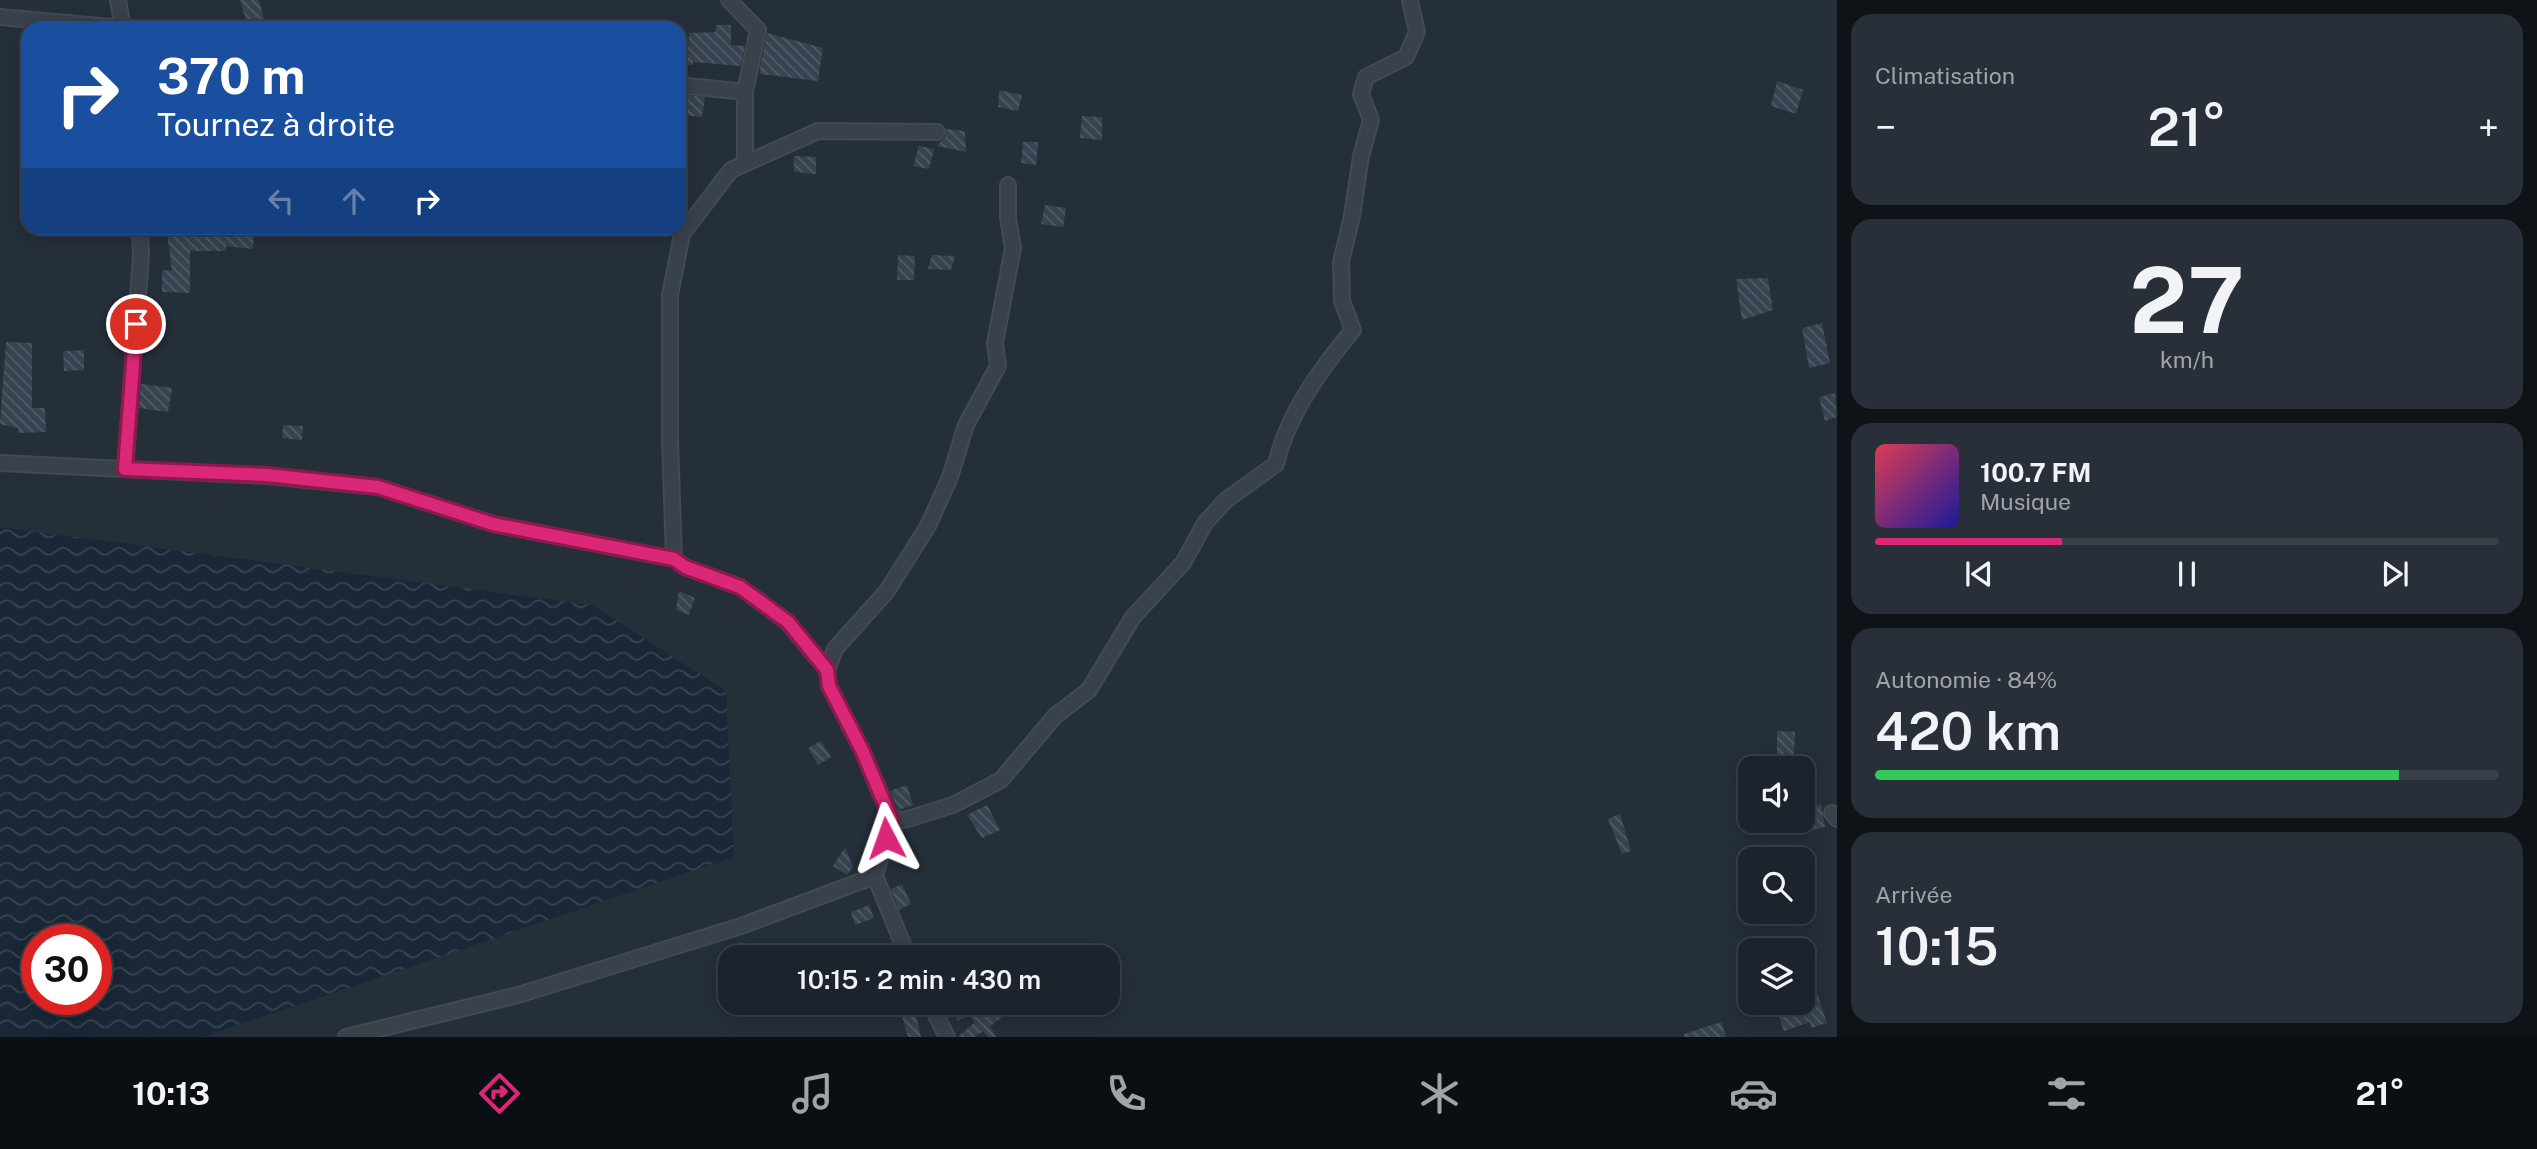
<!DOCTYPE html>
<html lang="fr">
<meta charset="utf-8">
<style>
:root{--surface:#1c232c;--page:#292f38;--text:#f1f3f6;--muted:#a0a4a9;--line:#3a4048;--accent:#db2777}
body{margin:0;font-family:"Public Sans",sans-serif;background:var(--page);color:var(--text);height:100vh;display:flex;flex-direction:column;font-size:26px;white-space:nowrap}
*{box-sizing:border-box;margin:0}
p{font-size:23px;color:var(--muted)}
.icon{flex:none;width:38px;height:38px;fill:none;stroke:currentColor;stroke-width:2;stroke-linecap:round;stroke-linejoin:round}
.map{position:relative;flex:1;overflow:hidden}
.sheet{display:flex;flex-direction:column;gap:14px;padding:14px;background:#0f1318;width:700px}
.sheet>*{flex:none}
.guide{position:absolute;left:21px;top:21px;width:665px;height:214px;border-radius:21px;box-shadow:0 4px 18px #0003,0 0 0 2px var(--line);background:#1a4fa0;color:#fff;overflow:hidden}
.fabs{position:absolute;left:1738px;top:756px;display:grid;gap:14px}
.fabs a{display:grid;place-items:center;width:77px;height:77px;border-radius:14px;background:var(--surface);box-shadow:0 4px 18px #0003,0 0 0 2px var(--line);font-size:35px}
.speed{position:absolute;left:21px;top:924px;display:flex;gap:14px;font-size:35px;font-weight:700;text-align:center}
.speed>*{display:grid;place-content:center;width:91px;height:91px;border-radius:50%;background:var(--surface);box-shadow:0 4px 18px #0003,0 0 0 2px var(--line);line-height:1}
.speed .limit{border:10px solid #d22;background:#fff;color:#111}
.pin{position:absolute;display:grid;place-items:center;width:60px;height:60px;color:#fff;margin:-30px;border:4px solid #fff;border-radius:50%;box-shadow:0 2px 7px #0007}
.me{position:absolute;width:77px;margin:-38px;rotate:356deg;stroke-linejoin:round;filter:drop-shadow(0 0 5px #0008)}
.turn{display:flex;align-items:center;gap:24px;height:147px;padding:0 21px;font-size:32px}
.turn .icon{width:91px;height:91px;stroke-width:2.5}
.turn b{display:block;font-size:49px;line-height:60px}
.lanes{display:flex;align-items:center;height:66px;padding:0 21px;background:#0003;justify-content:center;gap:35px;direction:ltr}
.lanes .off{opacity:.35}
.big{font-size:52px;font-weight:600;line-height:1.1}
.sheet .tile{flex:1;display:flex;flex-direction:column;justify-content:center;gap:10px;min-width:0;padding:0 24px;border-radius:21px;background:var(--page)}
.sheet .dial{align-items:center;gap:0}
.dial b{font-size:91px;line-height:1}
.song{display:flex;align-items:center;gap:21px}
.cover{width:84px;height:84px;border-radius:10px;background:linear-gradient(135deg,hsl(350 70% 55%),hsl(240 70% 35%))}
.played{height:7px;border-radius:4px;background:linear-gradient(90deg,var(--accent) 30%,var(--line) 30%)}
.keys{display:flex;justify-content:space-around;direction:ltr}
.heat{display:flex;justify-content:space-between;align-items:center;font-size:38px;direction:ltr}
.charge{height:10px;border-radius:5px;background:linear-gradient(90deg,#34c759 84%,var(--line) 0)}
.trip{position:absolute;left:718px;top:945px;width:402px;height:70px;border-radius:21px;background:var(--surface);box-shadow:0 4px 18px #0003,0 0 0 2px var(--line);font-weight:600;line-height:70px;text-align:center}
.dock{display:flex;height:112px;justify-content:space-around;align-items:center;background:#0b0e12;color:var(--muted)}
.dock .icon{width:49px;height:49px}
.dock .active{color:var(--accent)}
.dock b{font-size:32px;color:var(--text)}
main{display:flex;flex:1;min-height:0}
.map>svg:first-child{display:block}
.water{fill:url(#water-waves);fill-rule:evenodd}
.building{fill:url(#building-back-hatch)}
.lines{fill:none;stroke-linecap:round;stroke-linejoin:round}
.minor-casing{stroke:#424a54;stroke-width:18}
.minor{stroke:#39414b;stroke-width:14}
.route-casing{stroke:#8e194d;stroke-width:18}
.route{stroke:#db2777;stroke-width:12}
</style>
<main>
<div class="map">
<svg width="1837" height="1037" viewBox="0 0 1837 1037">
<defs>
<pattern id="water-waves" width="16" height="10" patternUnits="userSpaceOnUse" patternTransform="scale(1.75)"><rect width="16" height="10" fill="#192737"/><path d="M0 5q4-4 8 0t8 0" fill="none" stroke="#384452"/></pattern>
<pattern id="building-back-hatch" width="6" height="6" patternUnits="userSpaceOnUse" patternTransform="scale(1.75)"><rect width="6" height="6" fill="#374350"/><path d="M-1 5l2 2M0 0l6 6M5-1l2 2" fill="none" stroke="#525c68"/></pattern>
</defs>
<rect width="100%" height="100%" fill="#252f3a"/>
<path class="water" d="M0 527 592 605 726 691 734 857 203 1037H0ZM37 940H96V999H37Z"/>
<path class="building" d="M240 0H259L264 19 247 23Z
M716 25H731V45L745 46 741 66 693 62V65L679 64V49L688 50 689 33 715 32Z
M767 33 823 48 818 81 759 74Z
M1777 81 1803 90 1796 114 1771 106Z
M999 90 1022 95 1018 111 998 107Z
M685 95 705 97 702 117 682 115Z
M1082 116 1102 117V140L1080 138Z
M946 129 965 131 966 152 937 146 946 136Z
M1023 142H1038L1036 165 1021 163Z
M919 146 934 149 929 169 913 166Z
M794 156 816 157V174L794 172Z
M1045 205 1066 208 1063 227 1041 224Z
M193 228H255L253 249 226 246V251H190V293L162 292V270L172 271 167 233 193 232Z
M898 255 915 256 914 280H897Z
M932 255 955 256 951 270 928 269Z
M1768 278 1773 310 1742 320 1736 279Z
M1822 323 1830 363 1809 368 1802 328Z
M6 342 32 343V408H45L46 432 18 433V428L0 424Z
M84 350V370L64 371 63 351Z
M141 384 172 388 168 412 139 408Z
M1835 393 1837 417 1825 421 1819 397Z
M283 425 303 426 302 440 282 438Z
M679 591 695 598 689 615 676 610Z
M1777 731 1795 732 1794 754 1777 755Z
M821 741 831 757 818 765 808 748Z
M907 785 913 805 898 810 890 791Z
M1821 804 1825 827 1808 831 1804 807Z
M987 805 1000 830 982 838 967 815Z
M1620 814 1631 851 1622 854 1608 819Z
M845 847 853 867 847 875 833 866Z
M902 884 911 904 899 910 891 889Z
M869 905 874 918 855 925 851 912Z
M1815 987 1827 1023 1811 1028 1810 1022 1784 1031 1774 1003H1802V991Z
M950 1003H994L982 1009 985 1015 998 1005 1006 1015 990 1026 996 1037H988L983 1031 975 1037H958L975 1022 969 1015 958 1021Z
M915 1011 921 1037H908L902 1015Z
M1721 1022 1726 1037H1684V1034Z"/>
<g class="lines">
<defs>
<path id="minor" d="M118 0 123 28
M729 0 758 30 745 92
M0 17 123 28
M679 85 745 92V164
M0 463 267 476 378 487 493 524 674 559 685 567 740 587 787 622 827 670 829 686 862 750 891 819 875 876 741 926 518 995 346 1037
M125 469 141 255 140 228
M674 559 670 440V295L682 234 731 170 818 131 937 132
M827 670 835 649 887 591 928 526 950 477 966 425 998 366 995 343 1013 248 1008 218V185
M1832 813 1837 819
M891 819 904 820 953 805 1001 780 1055 716 1089 690 1133 617 1183 563 1205 523 1226 500 1276 464C1287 415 1321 368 1353 330L1342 301 1341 262 1352 216 1361 156 1371 120 1361 94 1366 77 1406 57 1417 32 1410 0
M875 876 908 957
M930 1003 947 1037"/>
</defs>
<use href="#minor" class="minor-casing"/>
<use href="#minor" class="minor"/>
</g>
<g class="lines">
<defs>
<path id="route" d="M136 324 125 469 267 475 378 487 493 524 674 559 685 567 740 587 788 622 827 670 829 686 862 750 891 819 886 838"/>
</defs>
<use href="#route" class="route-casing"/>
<use href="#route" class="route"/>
</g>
</svg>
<div class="fabs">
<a><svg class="icon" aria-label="sound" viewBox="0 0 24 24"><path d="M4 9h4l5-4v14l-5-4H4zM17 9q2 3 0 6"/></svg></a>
<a><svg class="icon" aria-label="search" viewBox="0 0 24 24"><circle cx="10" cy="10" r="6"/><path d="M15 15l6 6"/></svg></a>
<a><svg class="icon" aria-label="layers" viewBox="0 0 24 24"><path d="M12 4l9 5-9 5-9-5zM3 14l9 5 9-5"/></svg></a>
</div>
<div class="speed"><div class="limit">30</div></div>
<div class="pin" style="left:136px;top:324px;background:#d93025"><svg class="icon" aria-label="arrive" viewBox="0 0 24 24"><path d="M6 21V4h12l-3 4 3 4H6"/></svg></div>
<svg class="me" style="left:886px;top:838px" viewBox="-20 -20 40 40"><path d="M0-17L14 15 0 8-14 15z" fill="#db2777" stroke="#fff" stroke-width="4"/></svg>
<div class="trip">10:15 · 2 min · 430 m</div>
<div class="guide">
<div class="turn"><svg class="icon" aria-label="right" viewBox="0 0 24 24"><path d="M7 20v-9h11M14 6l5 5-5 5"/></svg><div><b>370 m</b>Tournez à droite</div></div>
<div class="lanes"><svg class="icon off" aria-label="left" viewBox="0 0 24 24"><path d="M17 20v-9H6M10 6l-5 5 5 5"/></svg><svg class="icon off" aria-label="ahead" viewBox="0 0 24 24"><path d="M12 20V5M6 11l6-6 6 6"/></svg><svg class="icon" aria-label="right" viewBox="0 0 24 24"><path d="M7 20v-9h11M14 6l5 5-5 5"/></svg></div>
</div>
</div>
<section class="sheet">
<div class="tile"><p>Climatisation</p>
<div class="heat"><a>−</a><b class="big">21°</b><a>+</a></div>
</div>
<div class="tile dial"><b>27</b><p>km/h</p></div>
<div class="tile">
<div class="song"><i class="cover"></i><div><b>100.7 FM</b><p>Musique</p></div></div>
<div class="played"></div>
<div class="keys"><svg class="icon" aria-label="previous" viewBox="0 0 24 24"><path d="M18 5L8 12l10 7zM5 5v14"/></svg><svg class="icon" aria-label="pause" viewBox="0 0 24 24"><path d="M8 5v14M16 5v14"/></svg><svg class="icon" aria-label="next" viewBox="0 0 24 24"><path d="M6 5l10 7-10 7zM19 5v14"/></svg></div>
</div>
<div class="tile"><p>Autonomie · 84%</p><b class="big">420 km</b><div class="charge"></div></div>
<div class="tile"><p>Arrivée</p><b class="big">10:15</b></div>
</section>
</main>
<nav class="dock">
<b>10:13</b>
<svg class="icon active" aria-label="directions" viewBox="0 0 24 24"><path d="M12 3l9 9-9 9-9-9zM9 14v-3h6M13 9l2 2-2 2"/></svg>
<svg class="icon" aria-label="music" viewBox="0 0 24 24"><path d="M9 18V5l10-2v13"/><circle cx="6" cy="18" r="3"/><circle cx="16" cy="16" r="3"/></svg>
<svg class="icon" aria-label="phone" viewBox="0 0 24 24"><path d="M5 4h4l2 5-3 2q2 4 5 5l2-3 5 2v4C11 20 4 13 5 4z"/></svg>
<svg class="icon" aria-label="climate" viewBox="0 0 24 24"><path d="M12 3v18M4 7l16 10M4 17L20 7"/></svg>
<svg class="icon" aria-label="car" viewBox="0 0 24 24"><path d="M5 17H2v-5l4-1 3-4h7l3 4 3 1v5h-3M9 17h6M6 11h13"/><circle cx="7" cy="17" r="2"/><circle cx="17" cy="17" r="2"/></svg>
<svg class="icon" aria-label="filters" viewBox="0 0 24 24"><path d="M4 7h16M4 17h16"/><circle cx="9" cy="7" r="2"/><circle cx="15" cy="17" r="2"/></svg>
<b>21°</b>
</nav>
